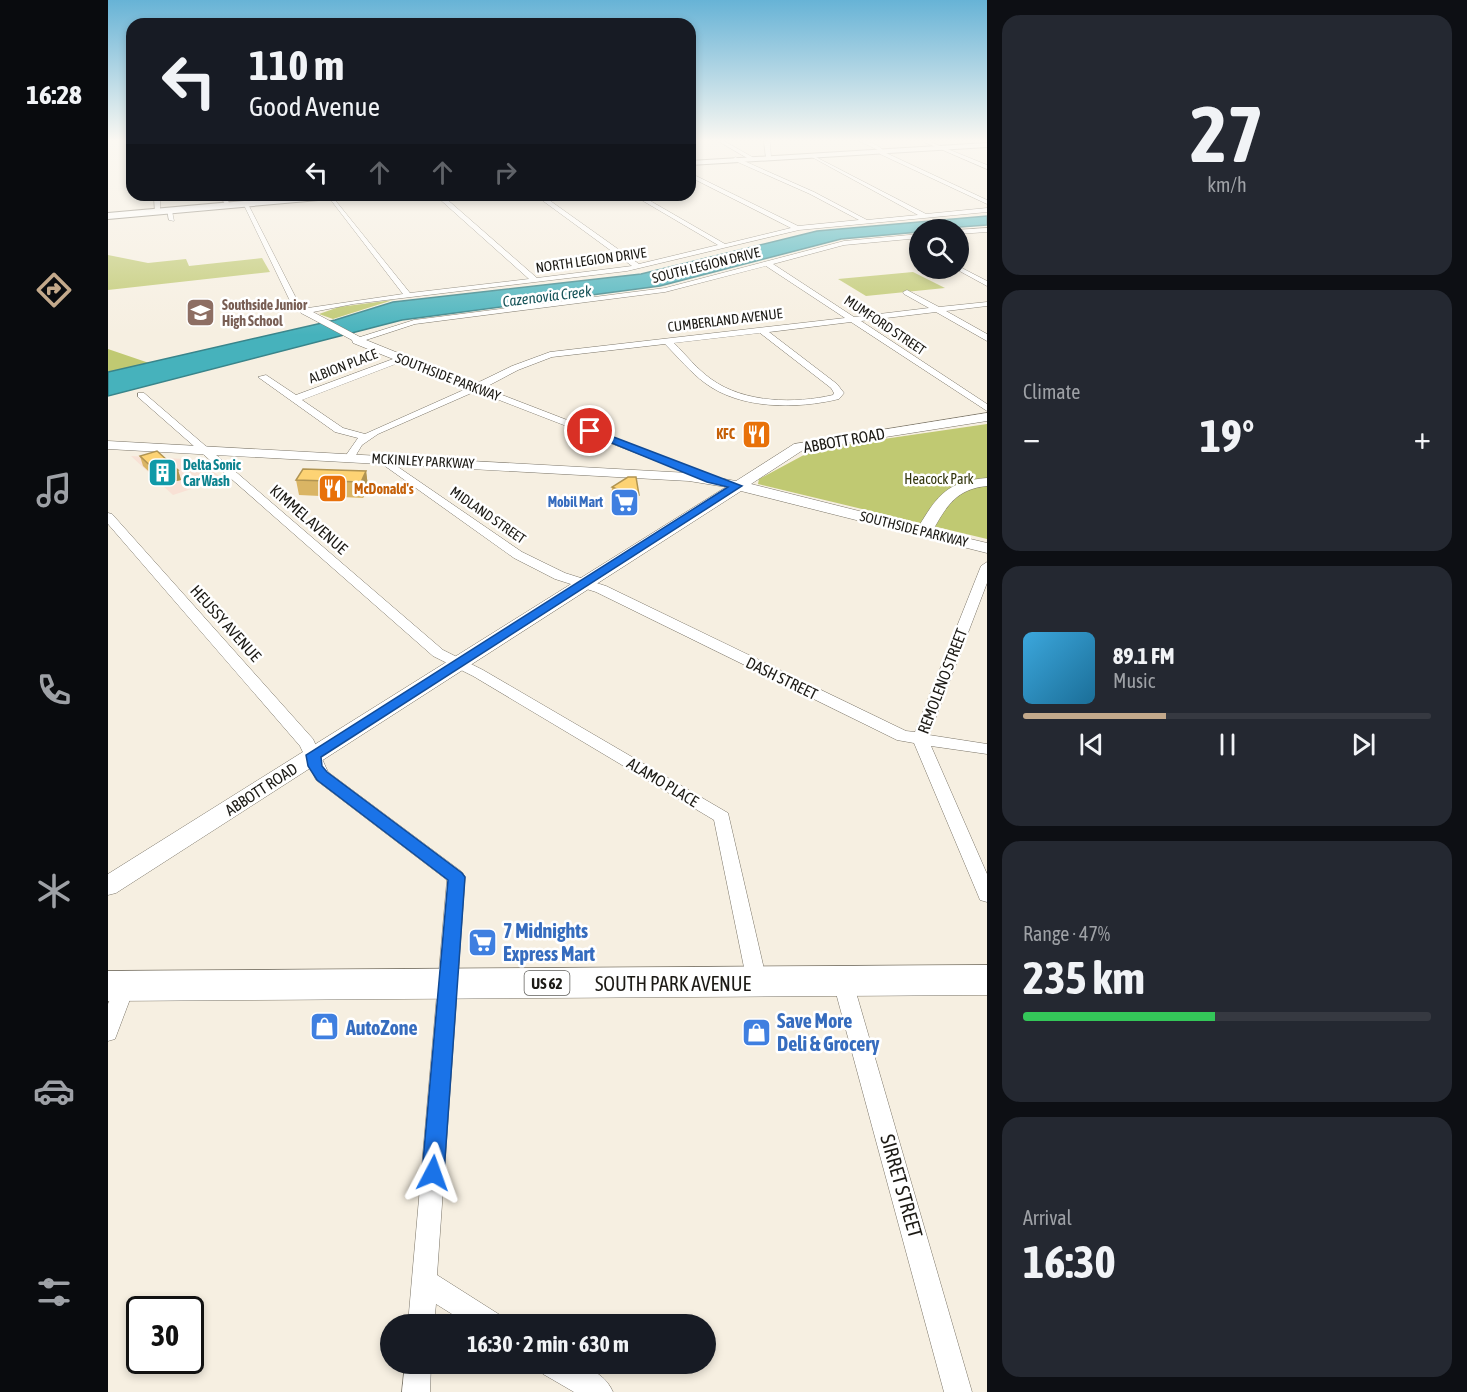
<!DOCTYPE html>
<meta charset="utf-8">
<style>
:root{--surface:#171b24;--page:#242831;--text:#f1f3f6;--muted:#9ea1a6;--line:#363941;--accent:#c3a98b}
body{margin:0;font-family:"Asap Condensed",sans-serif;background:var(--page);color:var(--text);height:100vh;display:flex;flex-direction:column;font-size:22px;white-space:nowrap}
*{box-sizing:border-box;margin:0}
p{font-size:20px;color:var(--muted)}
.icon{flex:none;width:33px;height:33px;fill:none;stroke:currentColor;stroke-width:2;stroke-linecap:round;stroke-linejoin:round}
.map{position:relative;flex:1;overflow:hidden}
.panel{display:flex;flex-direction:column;gap:15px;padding:15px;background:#0d0f14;width:480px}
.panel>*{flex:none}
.banner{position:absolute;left:18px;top:18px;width:570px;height:183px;border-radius:18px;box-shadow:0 3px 9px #0003;background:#171b24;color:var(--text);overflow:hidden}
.fabs{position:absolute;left:801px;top:219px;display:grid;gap:12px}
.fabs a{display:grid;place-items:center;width:60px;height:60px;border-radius:50%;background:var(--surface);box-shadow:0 3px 9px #0003;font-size:30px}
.speed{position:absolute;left:18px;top:1296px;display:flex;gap:12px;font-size:30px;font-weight:700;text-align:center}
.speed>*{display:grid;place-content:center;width:78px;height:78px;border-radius:50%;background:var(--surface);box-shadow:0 3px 9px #0003;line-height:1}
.speed .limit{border:3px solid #111;border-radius:9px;background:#fff;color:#111}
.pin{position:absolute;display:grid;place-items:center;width:51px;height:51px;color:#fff;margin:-26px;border:3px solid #fff;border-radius:50%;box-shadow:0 2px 6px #0007}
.me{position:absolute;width:66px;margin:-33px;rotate:4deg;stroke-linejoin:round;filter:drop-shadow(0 0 4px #0008)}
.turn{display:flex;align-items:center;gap:21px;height:126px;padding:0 24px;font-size:27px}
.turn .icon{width:78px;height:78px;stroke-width:2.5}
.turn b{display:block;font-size:42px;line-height:51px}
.lanes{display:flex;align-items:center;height:57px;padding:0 24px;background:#0003;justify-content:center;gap:30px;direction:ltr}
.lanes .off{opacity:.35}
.big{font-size:45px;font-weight:700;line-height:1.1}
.panel .card{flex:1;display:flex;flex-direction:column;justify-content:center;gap:9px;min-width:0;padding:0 21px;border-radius:18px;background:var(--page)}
.panel .dial{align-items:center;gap:0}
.dial b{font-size:78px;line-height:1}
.song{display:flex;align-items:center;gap:18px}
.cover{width:72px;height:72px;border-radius:9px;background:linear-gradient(135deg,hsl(200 70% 55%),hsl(200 70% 35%))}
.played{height:6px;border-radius:3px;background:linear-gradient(90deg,var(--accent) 35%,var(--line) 35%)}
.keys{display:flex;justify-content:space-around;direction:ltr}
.heat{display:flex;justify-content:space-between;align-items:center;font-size:33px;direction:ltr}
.charge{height:9px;border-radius:4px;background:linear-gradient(90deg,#34c759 47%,var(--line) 0)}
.trip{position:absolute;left:272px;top:1314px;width:336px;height:60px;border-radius:30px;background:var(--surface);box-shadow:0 3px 9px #0003;font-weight:700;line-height:60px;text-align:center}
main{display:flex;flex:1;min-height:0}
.dock{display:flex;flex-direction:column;width:108px;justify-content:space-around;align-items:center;background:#090b0e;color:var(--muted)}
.dock .icon{width:42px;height:42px}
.dock .current{color:var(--accent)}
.dock b{font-size:27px;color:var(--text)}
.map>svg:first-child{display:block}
.commercial{fill:#f8e1d5}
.green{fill:#c0c972}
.water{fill:#46b2bc;stroke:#39848a;stroke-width:1.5}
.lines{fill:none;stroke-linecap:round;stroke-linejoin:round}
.minor-casing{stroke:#7b7568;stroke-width:1}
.tertiary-casing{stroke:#7b7568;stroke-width:1}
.secondary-casing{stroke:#7b7568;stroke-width:2}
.primary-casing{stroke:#7b7568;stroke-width:1}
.minor{fill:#fff;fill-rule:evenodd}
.tertiary{fill:#fff;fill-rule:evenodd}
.secondary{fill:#fff;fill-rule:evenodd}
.primary{fill:#fff;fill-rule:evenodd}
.wall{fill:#dab564}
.shaded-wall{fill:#b19451}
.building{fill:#fdd374;stroke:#b19451;stroke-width:1.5}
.route{fill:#1a73e8;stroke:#114b97;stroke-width:1.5}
.labels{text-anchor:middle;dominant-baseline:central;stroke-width:5;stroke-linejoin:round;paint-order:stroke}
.far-street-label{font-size:14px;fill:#1c1a15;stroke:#fff}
.far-education-label{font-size:14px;font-weight:bold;fill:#785e54;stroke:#fff;text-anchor:start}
.far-food-label{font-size:14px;font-weight:bold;fill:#c56008;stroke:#fff;text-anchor:end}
.far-culture-label{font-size:14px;font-weight:bold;fill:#0d838f;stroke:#fff;text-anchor:start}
.far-park-label{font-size:14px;fill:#32350b;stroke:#fff}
.far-shop-label{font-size:14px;font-weight:bold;fill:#366cbe;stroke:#fff;text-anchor:end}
.far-water-label{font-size:15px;font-style:italic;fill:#18555a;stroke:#fff}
.shield{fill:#fff;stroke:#605f5b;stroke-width:1.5}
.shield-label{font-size:15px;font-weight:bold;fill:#1c1a15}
.street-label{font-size:16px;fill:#1c1a15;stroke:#fff}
.near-shop-label{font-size:20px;font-weight:bold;fill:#366cbe;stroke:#fff;text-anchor:start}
.near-street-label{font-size:20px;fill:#1c1a15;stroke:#fff}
</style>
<main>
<nav class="dock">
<b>16:28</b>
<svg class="icon current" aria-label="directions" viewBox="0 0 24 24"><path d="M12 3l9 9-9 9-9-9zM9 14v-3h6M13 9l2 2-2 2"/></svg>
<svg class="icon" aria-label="music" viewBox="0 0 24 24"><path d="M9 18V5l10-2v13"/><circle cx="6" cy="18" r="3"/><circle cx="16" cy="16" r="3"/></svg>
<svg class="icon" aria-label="phone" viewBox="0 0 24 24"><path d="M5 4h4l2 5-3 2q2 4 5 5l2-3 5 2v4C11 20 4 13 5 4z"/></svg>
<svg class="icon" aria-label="climate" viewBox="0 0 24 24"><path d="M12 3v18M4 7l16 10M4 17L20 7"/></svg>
<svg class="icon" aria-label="car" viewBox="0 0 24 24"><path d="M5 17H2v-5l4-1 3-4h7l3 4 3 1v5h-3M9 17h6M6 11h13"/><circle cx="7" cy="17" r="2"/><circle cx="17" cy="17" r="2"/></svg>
<svg class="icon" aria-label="filters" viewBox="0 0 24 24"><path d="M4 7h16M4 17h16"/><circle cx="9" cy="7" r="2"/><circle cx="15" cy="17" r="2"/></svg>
</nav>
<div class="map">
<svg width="879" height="1392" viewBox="0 0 879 1392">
<rect width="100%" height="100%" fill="#f6efe1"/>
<path class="commercial" d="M23 456 93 460 114 479 65 495Z"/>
<path class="green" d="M0 255 40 263 78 259 81 266 154 258 162 272 0 290Z
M805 272 837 288 758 296 730 279Z
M285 300 225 319 211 314 231 307Z
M0 349 41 363 0 372Z
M879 424V539L650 484 651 479 707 449Z"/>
<path class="water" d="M879 216V225L812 230 811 232 733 239 552 286 294 320 0 396V372L227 320 285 302 533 274 709 231Z"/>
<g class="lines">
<defs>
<path id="minor" d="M610 141H616L646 158 641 159Z
M751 141C759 140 772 145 776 152L879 200V204L772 154 770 150Z
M814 141H820L879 165V169Z
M702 154 818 214 879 208V212L691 230 519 271 245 304 205 312 252 337 306 320 557 288 736 241 812 234V238L736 245 665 264 746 317 821 308 796 294 795 292 799 290 831 307 879 302V306L838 311 879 334V341L828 312 753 321 879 404V411L743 322 661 332 729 384 736 393 731 399C690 409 633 410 597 383 582 372 570 357 557 344L444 357 410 370 376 388 607 477V481L603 482 368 391 270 434 254 445 245 460 241 461 236 458 250 438 227 432 150 377 158 375 188 395 285 359 245 343 244 340 193 313 183 303 135 203 140 204 189 300 200 308 295 294 219 195H223L302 293 421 279 327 195H334L429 278 524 266 427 195H434L531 264 610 245 525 195H532L617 244 683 228 582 177V173L690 226 751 220 702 194 625 160 627 157 706 192 759 220 810 215 702 156ZM658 266 737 318 442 352 404 366 367 384 258 340 307 324 557 292ZM652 333 723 388 726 393 725 395C687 404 636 403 603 379 589 369 578 355 566 343ZM293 362 360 388 257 434 235 428 194 400Z
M46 195H52V213L47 212Z
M112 195H118L122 206H118Z
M59 210 64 211 66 221 61 220Z
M879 228V232L850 234V230Z
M850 266 879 281V286L846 268H850Z
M30 393H36L335 650 375 670 620 813 659 982 656 988 649 991 642 988 639 982 606 820 365 676 325 656 30 397Z
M274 456 414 552 457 573 498 586 798 731 807 732 873 566 879 562V583L821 735 879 744V754L823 746 879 874V902L872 900 870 895 806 743 789 740 488 592 447 579 406 558 270 461 269 459Z
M0 513 4 514 205 739 220 772 354 872 357 877 329 1275 392 1315 396 1324H360L328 1304 326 1324H300L339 880 208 780 192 746 0 524Z
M735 973 742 976 745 982 864 1392H836L725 982 728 976Z
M17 977 24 980 27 986 7 1039 0 1041V1004L10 980Z
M297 1364H323L322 1392H294Z
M432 1364C457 1361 493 1364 505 1392H466L435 1374Z"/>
<path id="tertiary" d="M656 141H662L663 158 658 157Z
M879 413V421L695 450 643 484 811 526C830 494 841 481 879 478V486C849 489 839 505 825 530L879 543V553L633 491 8 893 0 895V874L618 487 581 481 0 449V441L581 473 628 481 686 444Z"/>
<path id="secondary" d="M879 143V147L582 165V161Z
M203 195H238L233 198 0 219V213Z"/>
<path id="primary" d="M879 965V995L0 1001V971Z"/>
</defs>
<use href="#minor" class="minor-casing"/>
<use href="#tertiary" class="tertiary-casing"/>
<use href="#secondary" class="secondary-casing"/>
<use href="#primary" class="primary-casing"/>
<use href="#minor" class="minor"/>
<use href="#tertiary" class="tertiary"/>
<use href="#secondary" class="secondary"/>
<use href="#primary" class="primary"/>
</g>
<path class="wall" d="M32 456 70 470 73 480 54 484 35 466Z
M258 471 260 486 255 498 191 495 188 480Z
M504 487 531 495 530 510H522L503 502Z"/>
<path class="shaded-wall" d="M70 470 73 480 54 484 51 474Z
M258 471 260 486 255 498 253 482Z"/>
<path class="building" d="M49 451 70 470 51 474 32 456Z
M195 469 258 471 253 482 188 480Z
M520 477H528L531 495H523L504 487Z"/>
<linearGradient id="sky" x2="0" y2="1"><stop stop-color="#67b3d6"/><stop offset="0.42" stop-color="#fbf8f2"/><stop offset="1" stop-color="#fbf8f2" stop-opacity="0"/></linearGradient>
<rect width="879" height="335" fill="url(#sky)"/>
<path class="route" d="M482 428 634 486 213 757 214 766 219 772 354 873 357 877 336 1173 333 1181 325 1184 318 1181 314 1173 340 880 209 780 200 766 198 755 620 487 599 482 479 433 478 431Z"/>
<defs>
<symbol id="school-square" viewBox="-11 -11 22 22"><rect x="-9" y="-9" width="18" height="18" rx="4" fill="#8d6e63" stroke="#fff"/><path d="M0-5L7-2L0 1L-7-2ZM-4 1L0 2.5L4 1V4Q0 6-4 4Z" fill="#fff"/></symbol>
<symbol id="restaurant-square" viewBox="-11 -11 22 22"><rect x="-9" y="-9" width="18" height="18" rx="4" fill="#e8710a" stroke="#fff"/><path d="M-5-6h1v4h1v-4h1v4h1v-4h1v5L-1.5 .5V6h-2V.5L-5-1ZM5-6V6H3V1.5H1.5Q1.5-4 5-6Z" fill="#fff"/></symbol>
<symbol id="building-square" viewBox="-11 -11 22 22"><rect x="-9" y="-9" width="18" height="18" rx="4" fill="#0f9aa8" stroke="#fff"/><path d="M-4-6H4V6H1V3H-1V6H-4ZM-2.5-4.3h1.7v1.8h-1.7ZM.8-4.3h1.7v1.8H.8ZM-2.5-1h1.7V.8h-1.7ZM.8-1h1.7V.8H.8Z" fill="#fff"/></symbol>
<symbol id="supermarket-square" viewBox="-11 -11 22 22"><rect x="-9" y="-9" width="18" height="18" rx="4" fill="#3f7fe0" stroke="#fff"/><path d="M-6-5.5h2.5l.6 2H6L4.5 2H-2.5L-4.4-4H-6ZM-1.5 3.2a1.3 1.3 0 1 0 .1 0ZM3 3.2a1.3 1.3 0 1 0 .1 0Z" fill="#fff"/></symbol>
<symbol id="shop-square" viewBox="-11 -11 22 22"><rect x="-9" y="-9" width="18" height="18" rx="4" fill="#3f7fe0" stroke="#fff"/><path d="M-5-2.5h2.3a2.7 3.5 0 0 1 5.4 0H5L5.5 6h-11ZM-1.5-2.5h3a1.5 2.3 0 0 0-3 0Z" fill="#fff"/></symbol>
</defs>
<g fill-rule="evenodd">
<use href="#school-square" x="76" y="296" width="33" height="33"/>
<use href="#restaurant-square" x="632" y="418" width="33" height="33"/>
<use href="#building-square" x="38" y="456" width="33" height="33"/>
<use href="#restaurant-square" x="208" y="472" width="33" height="33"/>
<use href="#supermarket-square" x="500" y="486" width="33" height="33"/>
<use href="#supermarket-square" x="358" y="926" width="33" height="33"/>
<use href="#shop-square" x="200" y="1010" width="33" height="33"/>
<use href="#shop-square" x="632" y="1016" width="33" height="33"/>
</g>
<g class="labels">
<g class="far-street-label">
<text transform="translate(483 260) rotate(-8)">NORTH LEGION DRIVE</text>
<text transform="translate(598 265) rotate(-14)">SOUTH LEGION DRIVE</text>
<text transform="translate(617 320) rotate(-7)">CUMBERLAND AVENUE</text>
<text transform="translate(777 325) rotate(34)">MUMFORD STREET</text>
<text transform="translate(235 366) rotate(-21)">ALBION PLACE</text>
<text transform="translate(340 377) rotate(21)">SOUTHSIDE PARKWAY</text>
<text transform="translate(315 461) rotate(3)">MCKINLEY PARKWAY</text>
<text transform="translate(380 515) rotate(35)">MIDLAND STREET</text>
<text transform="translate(806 529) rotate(14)">SOUTHSIDE PARKWAY</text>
</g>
<g class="far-education-label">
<text x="114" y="305">Southside Junior<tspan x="114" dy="16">High School</tspan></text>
</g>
<g class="far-food-label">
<text x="627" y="434">KFC</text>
<text x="246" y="489" text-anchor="start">McDonald's</text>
</g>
<g class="far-culture-label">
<text x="75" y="465">Delta Sonic<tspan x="75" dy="16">Car Wash</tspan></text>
</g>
<g class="far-park-label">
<text x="831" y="479">Heacock Park</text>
</g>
<g class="far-shop-label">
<text x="495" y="502">Mobil Mart</text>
</g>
<g class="far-water-label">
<text transform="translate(439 296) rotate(-7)">Cazenovia Creek</text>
</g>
<rect class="shield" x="416.5" y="971" width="45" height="24" rx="4.5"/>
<g class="shield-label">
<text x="439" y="983">US 62</text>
</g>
<g class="street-label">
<text transform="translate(736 440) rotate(-10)">ABBOTT ROAD</text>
<text transform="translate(201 519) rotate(41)">KIMMEL AVENUE</text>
<text transform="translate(118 623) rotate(48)">HEUSSY AVENUE</text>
<text transform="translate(674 678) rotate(26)">DASH STREET</text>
<text transform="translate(834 681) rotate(-69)">REMOLENO STREET</text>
<text transform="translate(555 782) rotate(31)">ALAMO PLACE</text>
<text transform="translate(153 789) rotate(-33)">ABBOTT ROAD</text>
</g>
<g class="near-shop-label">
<text x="395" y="930">7 Midnights<tspan x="395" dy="23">Express Mart</tspan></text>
<text x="669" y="1020">Save More<tspan x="669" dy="23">Deli &amp; Grocery</tspan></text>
<text x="238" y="1027">AutoZone</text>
</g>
<g class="near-street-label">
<text x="565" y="983">SOUTH PARK AVENUE</text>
<text transform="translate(794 1186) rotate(74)">SIRRET STREET</text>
</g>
</g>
</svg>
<div class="fabs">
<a><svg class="icon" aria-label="search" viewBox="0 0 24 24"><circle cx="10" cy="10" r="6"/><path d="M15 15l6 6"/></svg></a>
</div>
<div class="speed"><div class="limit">30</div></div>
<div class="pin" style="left:482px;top:431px;background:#d93025"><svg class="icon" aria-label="arrive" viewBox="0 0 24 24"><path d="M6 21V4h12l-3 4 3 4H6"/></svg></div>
<svg class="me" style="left:325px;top:1173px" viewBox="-20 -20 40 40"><path d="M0-17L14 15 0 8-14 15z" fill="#1a73e8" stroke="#fff" stroke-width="4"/></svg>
<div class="trip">16:30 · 2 min · 630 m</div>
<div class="banner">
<div class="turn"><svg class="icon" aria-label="left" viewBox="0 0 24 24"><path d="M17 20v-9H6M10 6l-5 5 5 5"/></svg><div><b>110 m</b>Good Avenue</div></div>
<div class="lanes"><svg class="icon" aria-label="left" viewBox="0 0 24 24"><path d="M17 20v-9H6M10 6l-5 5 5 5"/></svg><svg class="icon off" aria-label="ahead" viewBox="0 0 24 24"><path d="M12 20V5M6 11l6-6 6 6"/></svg><svg class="icon off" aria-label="ahead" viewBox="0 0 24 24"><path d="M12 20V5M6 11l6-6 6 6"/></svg><svg class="icon off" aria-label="right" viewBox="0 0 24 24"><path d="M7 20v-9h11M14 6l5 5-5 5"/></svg></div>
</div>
</div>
<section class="panel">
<div class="card dial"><b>27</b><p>km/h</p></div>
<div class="card"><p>Climate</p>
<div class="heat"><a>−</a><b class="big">19°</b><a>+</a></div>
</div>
<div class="card">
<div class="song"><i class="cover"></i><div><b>89.1 FM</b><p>Music</p></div></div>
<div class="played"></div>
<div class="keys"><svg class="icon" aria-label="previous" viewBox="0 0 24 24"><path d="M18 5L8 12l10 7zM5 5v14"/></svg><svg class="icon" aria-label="pause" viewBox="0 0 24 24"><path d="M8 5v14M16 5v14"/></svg><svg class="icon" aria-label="next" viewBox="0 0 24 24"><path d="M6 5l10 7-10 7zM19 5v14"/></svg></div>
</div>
<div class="card"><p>Range · 47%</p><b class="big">235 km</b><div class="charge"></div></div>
<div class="card"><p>Arrival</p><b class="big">16:30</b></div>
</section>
</main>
